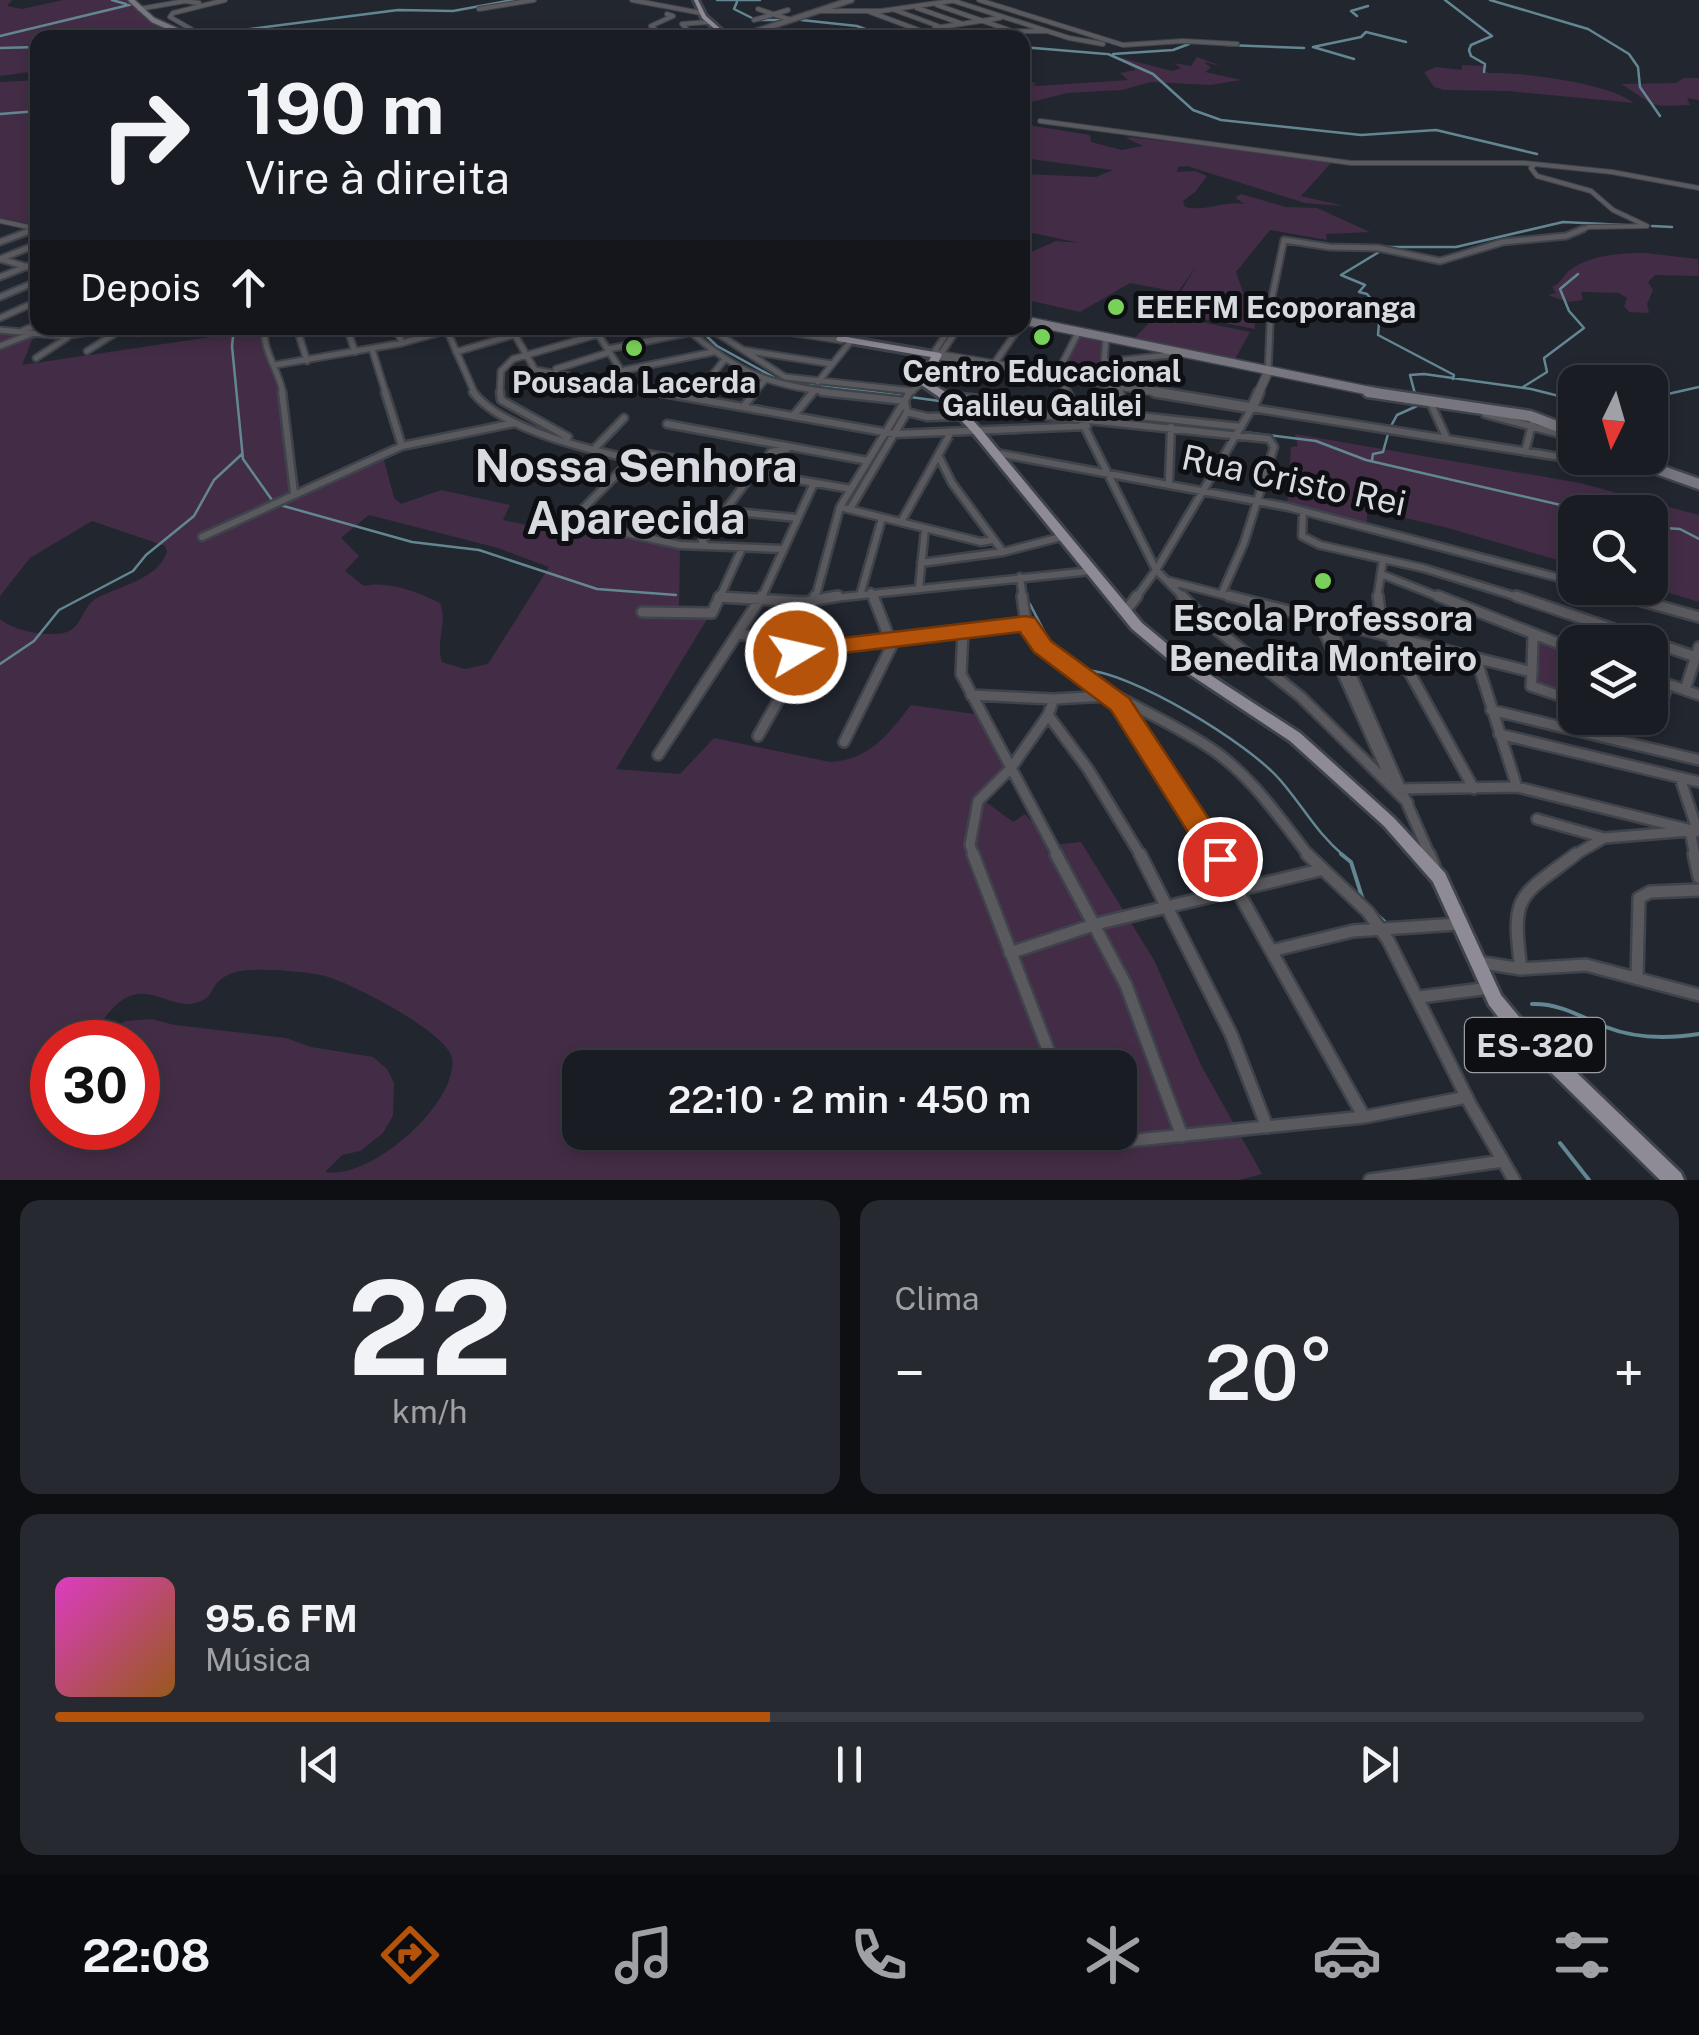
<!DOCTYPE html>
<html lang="pt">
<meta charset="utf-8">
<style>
:root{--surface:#1a1c23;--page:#272930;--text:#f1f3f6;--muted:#9fa1a6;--line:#383a41;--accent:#b45309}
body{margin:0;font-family:"Public Sans",sans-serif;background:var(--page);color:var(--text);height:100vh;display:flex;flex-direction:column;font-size:38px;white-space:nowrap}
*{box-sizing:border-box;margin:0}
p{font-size:32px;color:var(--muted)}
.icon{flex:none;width:55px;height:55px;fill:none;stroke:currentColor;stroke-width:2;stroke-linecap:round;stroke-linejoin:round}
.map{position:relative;height:1180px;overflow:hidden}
.panel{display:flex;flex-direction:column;gap:20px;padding:20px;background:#0e0f13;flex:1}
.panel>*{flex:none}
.top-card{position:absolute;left:30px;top:30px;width:1000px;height:305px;border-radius:20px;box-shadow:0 5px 15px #0003,0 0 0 2px var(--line);background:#1a1c23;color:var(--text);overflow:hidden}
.needle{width:65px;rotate:185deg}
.controls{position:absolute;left:1558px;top:365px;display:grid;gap:20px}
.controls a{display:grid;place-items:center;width:110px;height:110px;border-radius:20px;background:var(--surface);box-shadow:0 5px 15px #0003,0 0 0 2px var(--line);font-size:50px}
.speed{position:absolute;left:30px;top:1020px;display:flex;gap:20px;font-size:50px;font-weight:700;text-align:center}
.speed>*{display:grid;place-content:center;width:130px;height:130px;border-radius:50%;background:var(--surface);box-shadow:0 5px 15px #0003,0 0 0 2px var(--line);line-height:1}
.speed .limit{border:15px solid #d22;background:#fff;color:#111}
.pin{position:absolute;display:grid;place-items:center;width:85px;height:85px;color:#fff;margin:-42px;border:5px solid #fff;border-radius:50%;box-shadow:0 2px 10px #0007}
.me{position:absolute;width:110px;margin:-55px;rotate:81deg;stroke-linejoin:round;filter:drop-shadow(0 0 8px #0008)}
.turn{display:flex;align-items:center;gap:35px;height:210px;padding:0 50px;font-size:45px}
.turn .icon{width:130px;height:130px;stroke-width:2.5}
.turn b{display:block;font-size:70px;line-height:85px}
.then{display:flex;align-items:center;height:95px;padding:0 50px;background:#0003;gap:20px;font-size:38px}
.big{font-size:75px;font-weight:600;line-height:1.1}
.panel .widget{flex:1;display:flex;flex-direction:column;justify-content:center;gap:15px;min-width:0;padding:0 35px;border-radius:20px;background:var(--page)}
.panel .dial{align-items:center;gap:0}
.dial b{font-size:130px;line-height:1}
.song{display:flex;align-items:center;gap:30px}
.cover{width:120px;height:120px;border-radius:15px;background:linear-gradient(135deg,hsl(310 70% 55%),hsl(30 70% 35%))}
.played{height:10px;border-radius:5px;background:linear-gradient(90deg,var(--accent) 45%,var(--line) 45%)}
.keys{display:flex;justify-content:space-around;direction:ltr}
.heat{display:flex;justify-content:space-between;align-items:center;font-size:55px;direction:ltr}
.panel .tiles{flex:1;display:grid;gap:20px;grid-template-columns:1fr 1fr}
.widget:last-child{grid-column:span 2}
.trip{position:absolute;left:562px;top:1050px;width:575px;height:100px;border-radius:20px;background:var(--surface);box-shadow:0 5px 15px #0003,0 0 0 2px var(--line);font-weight:600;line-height:100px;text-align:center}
.tabs{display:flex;height:160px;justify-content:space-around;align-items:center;background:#0a0b0e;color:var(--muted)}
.tabs .icon{width:70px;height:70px}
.tabs .on{color:var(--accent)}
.tabs b{font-size:45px;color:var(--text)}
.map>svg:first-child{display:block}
.green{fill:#432d46;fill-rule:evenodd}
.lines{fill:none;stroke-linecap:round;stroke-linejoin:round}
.stream-far1{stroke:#638792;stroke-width:2.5}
.stream{stroke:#638792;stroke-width:4}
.minor-far4-casing{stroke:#3f434b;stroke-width:6}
.minor-far3-casing{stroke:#3f434b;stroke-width:9}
.minor-far2-casing{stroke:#3f434b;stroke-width:11}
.minor-far1-casing{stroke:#3f434b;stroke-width:14}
.minor-casing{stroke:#3f434b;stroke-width:16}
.tertiary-far2-casing{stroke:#3f434b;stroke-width:8}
.tertiary-far1-casing{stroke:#3f434b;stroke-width:11}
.tertiary-casing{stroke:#3f434b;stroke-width:14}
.secondary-far2-casing{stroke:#3f434b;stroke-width:8}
.secondary-far1-casing{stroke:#3f434b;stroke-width:11}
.secondary-casing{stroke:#3f434b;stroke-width:15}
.primary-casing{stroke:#3f434b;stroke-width:6}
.minor-far4{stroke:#5a595e;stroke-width:4}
.minor-far3{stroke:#5a595e;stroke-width:5}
.minor-far2{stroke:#5a595e;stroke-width:6}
.minor-far1{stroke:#5a595e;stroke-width:9}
.minor{stroke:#5a595e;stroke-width:11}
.tertiary-far2{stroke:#5a595e;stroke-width:5}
.tertiary-far1{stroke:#5a595e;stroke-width:8}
.tertiary{stroke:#5a595e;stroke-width:9}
.secondary-far2{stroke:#77767e;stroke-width:5}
.secondary-far1{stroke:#77767e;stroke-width:8}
.secondary{stroke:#77767e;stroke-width:10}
.primary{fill:#8e8b96;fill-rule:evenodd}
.route{fill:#b45309;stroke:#753606;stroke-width:2.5}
.poi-dot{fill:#78d158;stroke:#0d0f13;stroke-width:4}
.labels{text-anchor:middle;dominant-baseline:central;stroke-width:10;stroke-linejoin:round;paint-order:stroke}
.far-poi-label{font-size:30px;font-weight:bold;fill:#d8dae1;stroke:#0d0f13}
.shield{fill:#0d0f13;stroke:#9b9da3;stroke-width:2.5}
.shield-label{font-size:32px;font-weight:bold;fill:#d8dae1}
.street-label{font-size:35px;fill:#d8dae1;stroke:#0d0f13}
.poi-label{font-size:35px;font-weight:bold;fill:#d8dae1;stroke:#0d0f13}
.district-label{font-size:45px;font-weight:bold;fill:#d8dae1;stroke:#0d0f13}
</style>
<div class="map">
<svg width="1699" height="1180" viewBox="0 0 1699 1180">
<rect width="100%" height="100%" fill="#22262f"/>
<path class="green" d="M0 0H12L7 6 22 9 63 0H128L144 17 189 37 38 38 37 71 0 76Z
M1114 56 1172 71 1181 68 1174 63 1191 66 1197 57 1221 66 1204 62 1211 68 1205 72 1241 80 1210 85 1151 82 1122 90 1067 93 1023 104V81L1037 83 1033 85 1037 86 1128 80 1120 73 1136 70Z
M1462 65 1488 66 1483 70 1489 73C1522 72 1609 83 1634 103L1507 91 1444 90 1434 87 1424 72 1436 67 1462 70Z
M1684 78H1699V100L1687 98 1690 105C1643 107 1658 106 1621 84L1676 83Z
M37 80H38L37 225 0 218V82Z
M1023 119 1034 126 1090 135 1091 142 1122 150 1143 146 1126 138 1129 137 1333 161 1301 196 1344 206 1305 203 1187 166 1178 167 1177 172 1195 171 1207 176 1195 192 1183 201 1185 207C1208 212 1224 200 1245 204L1235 198 1241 194 1286 207 1317 208 1370 232 1326 234 1327 240 1270 230 1236 272 1245 298 1253 299 1255 329 1168 312 1197 265 1178 292 1130 283 1080 312 1023 299V249L1031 252 1056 241 1080 243 1023 231 1022 174 1096 177 1113 170 1023 158Z
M1645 253 1698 259 1699 276 1655 275 1648 282 1653 290 1647 304 1649 313 1629 312 1624 306 1627 298 1619 293 1581 292 1583 300 1568 302 1548 295 1556 293 1552 287C1562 283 1562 276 1570 270 1589 255 1622 253 1645 253Z
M1158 313 1250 332 1234 361 1134 339Z
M264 329 262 338 287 416 300 490 384 460 394 498 401 504 441 490 510 505 503 520 575 535 591 521 680 546 679 611 709 616 616 769 680 774 714 738 830 762C869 760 888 735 911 705L981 715 1007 766 986 802 1013 822 1025 814 1052 845 1081 842 1154 960 1201 1065 1262 1174 1239 1180H0V619C14 631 49 638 67 632 83 626 81 607 97 598 120 586 158 579 167 552L165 546 92 521 30 558 0 596V332L42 335 32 340 22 365ZM369 515 498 548 549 567 488 664 465 669 442 662C435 642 448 623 440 603 419 592 387 580 364 586L345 571 359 556 341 538ZM279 970C294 972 310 972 325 976 351 983 447 1032 452 1058 459 1101 373 1180 325 1172L342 1155 360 1151 383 1133 393 1116 394 1083 387 1069 373 1057 311 1047 286 1038 175 1025 151 1019 125 1021 101 1038 93 1036C140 953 167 1022 205 999 211 996 213 986 219 981 234 967 259 970 279 970ZM52 1042H138V1128H52ZM580 1068H1120V1132H580Z
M1081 336 1102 339 1101 377 1063 369Z
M1295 434 1580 483 1699 515V602L1650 587V512H1575V565L1448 528 1367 509V522L1287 505 1291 447 1298 446Z
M1538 642 1575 655V697L1536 683Z"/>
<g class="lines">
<path class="stream-far1" d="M112 0 126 4
M717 0H760
M1445 0 1492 36 1471 45 1469 50 1471 56 1485 64 1484 72
M1490 0 1588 29 1629 54 1638 67 1640 87 1660 116
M737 2 734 9 752 18
M1357 16 1351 11 1368 6
M759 20H783
M801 20 857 26 881 35
M0 36 133 4
M196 36 398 10 453 11 513 0
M1226 45 1304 48
M1022 47 1106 54
M0 48 38 47
M1108 54 1153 74 1193 110 1221 120 1361 135 1436 130 1537 154
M1113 54 1173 50 1189 44
M1354 59 1313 47 1361 37 1366 32 1406 42
M0 114 38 111
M1652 226 1672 227
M1384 247H1456L1563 222 1625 225
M1379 252 1341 275 1365 285 1359 292 1367 294 1377 306 1373 309 1379 323 1378 335 1454 375 1453 379
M234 328 232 346 243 459 272 500
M698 328 717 346 777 379 947 402
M1523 387 1547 372 1544 358 1584 328 1569 311 1560 289 1578 274
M1415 394 1410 375 1424 374 1531 389 1575 400
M1650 398 1699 387
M954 403 1235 431
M1391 426 1397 415 1417 406
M1243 432 1316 441 1366 460 1591 512
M1372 460 1373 454 1383 452 1388 434
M280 505 412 542 479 550 597 589 676 595
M1650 527 1680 529 1699 539
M1030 604 1050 643
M0 664 34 641 59 610 133 571 146 555 194 516 214 480 242 454
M1083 670C1129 670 1250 744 1281 781 1305 809 1315 831 1344 856"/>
<path class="stream" d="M1341 854 1351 862 1363 900
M1375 913 1388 925
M1532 1004C1560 1003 1581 1017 1606 1027 1636 1039 1667 1039 1699 1034
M1560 1143 1589 1180"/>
<defs>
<path id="minor-far4" d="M632 0 701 13
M979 0 1123 45 1183 41 1237 44
M954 1 1069 38 1103 44
M937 5 1009 30
M917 8 960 23
M139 9 185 1 199 3
M479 9 534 0
M758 9 791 20
M895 10 938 26
M818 11H881L958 0
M870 12 924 32 1046 31
M754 20 788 10
M935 28 1000 18
M636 31 643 38
M184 33 191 29 170 17 173 13 225 0
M666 38 651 26 673 16 667 14
M695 38 682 24 709 22
M871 38 916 31
M1040 121 1351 163H1524L1612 172 1699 188
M1534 165 1531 168 1537 176 1591 191 1613 210 1647 226 1589 227 1576 232
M0 221 33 228
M28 232 36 229"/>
<path id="minor-far3" d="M0 242 35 229
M0 259 38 244
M0 259 38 270
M0 277 38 262
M0 297 38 281
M0 318 38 301
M265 328C261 349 280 372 283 394
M347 328 355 352
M396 328 402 343
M446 328 475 394
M511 328 535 370 671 394
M594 328 631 386
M686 328C740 376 773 386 844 394
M709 328 785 377 913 391
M0 330 64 336 112 328
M22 331 38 324
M138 333 151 328
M1106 337 1104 362 1110 385
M0 346 31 334
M372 349 386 394
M608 349 688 333
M743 350 832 364
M87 351 124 328
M456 352 537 328
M933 354 950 328
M940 355 958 328
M36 358 82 328
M307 361 298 332 329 328
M1104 362 1179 354
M994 364 1019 328
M275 365 402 343 456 328
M556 369 610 352
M625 370 713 352
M1268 372 1271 302 1284 240 1330 247 1378 248 1440 261 1503 242 1566 236 1583 229
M818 382 851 341
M1119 386 1121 394
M500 394 501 371 513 359 620 328
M697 394 725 359
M753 394 764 381
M811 394 814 391
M908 394 923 382
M1069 394 1057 374 1079 331"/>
<path id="minor-far2" d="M282 392 294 493
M385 392 402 446
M473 392C512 445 680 468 746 481
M500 392 501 400 568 437
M657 392 895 434 1087 426
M822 392 905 401
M1067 392 1156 570 1185 599
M1120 392 1126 414
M943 395 1241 427
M695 397 699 392
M1430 402 1447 439
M744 406 755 392
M953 406 1269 439 1274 447 1244 543 1222 593
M907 412 927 417 962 416
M1485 414 1575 438
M794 415 813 392
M667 424 868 461
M596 447 624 418
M635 452 851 489
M639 452 575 517 585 524 680 545 783 549
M1525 452 1532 424
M996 453 1288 507 1575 582
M939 457 952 483 1003 552
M757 472 771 452 787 449
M1169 481 1171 427
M840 507 981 542 992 540
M850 509 907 412 905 401
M727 511 797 518
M1303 511 1302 536 1320 545 1423 568 1524 599
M901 522 951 432
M202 537 402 446 514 423
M706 545 702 541 747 481
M921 563 1003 552 1061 537
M1381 574 1444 599
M1020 577 1023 599
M1169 581 1239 599
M919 587 925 529
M1595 588 1633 599
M861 592 882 518
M871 592 874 599
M719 597 747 599
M719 599 742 548
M761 599 814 483
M815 599 840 507 910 392
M824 599 1091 571
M1135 599 1156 570 1252 408 1566 458
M1377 599 1383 560"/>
<path id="minor-far1" d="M1182 596 1211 625 1301 697 1408 803
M1229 596 1532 672 1533 635
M1378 596 1381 621 1474 789
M1438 596 1575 650
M1516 596 1696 657
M1624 596 1699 617
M719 597 805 602 838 596
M814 601 815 596
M642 612 712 613 720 596
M1125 612 1137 596
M1317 616 1389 776
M1326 618 1430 856
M1026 624C1081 690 1136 701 1204 744 1248 771 1278 816 1309 856
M963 630 961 674 1058 856
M738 634 826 647 1026 624 1022 596
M1476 658 1517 787
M1532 672 1531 686 1575 701
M1650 678 1699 695
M1685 690 1699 647
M971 695 1054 699 1107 696
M1123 708 1218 856
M1491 710 1699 760
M1048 715 1088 769 1141 856
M1655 721 1668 684
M1499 734 1699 782
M758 736 792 676 805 602
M844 742 892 645 873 596
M658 755 762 596
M1680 778 1698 832
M1396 789 1517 787 1699 832
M1537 819 1604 838
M974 856 970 845 978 801 1011 768 1048 715 1054 699
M1573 856 1604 838 1690 831 1695 856"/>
<path id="minor" d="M973 854 1055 1068
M1056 854 1126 985 1182 1136
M1140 854 1231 1034 1267 1127
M1217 854 1364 1117
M1307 854 1368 912 1388 940 1470 1104 1514 1180
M1429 854 1434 866
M1694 854 1699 877
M1275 950 1353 931 1458 924
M1010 953 1096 924 1320 870
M1478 962 1521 969 1586 965 1699 995
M1521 969C1511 893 1518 898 1576 854
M1637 977 1639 898 1650 892 1699 890
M1420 997 1490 988
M1081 1132 1107 1143 1364 1117 1467 1097
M1370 1180 1503 1161"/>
<path id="tertiary-far2" d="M736 38 851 0"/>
<path id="tertiary-far1" d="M768 328 841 339
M937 355 1170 394
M1258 394 1268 372"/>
<path id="tertiary" d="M1155 392 1252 408 1259 392"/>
<path id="secondary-far2" d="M131 0 153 20 193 38"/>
<path id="secondary-far1" d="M1022 320 1385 394"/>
<path id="secondary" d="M1368 392 1530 416 1575 433
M1626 458 1699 484"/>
<path id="primary" d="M694 0H698L706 16 731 38H725L702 18Z
M846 328H855L847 337 940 353 942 355 928 381 947 393 980 428 1142 623 1184 658 1300 733 1394 818 1445 873 1501 995 1521 1019 1681 1173 1684 1180H1660L1509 1031 1489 1005 1433 882 1384 826 1290 741 1174 664 1132 629 972 432 939 397 920 384 918 382 931 357 838 341 836 339Z"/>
</defs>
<use href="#minor-far4" class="minor-far4-casing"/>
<use href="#minor-far3" class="minor-far3-casing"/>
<use href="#minor-far2" class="minor-far2-casing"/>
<use href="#minor-far1" class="minor-far1-casing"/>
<use href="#minor" class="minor-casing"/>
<use href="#tertiary-far2" class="tertiary-far2-casing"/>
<use href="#tertiary-far1" class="tertiary-far1-casing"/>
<use href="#tertiary" class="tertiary-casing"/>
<use href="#secondary-far2" class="secondary-far2-casing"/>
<use href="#secondary-far1" class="secondary-far1-casing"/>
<use href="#secondary" class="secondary-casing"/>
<use href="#primary" class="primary-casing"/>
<use href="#minor-far4" class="minor-far4"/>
<use href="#minor-far3" class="minor-far3"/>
<use href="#minor-far2" class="minor-far2"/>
<use href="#minor-far1" class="minor-far1"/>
<use href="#minor" class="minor"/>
<use href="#tertiary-far2" class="tertiary-far2"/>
<use href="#tertiary-far1" class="tertiary-far1"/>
<use href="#tertiary" class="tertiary"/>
<use href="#secondary-far2" class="secondary-far2"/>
<use href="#secondary-far1" class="secondary-far1"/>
<use href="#secondary" class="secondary"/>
<use href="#primary" class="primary"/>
</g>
<path class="route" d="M1026 616 1035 618 1051 641 1129 698 1230 851 1234 859 1230 867 1220 870 1210 867 1111 710 1034 652 1020 632 826 655 807 653 796 661 783 653 788 638 826 640Z"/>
<g class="poi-dot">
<circle cx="1116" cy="307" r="10"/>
<circle cx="1042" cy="337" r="10"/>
<circle cx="634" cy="348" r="10"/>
<circle cx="1323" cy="581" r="10"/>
</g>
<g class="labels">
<g class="far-poi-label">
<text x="1136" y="307" text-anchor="start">EEEFM Ecoporanga</text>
<text x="1042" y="371">Centro Educacional<tspan x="1042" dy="34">Galileu Galilei</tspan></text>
<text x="634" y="382">Pousada Lacerda</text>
</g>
<rect class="shield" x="1465" y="1018" width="140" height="54" rx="8"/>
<g class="shield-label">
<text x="1535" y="1045">ES-320</text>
</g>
<g class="street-label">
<text transform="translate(1294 480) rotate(12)">Rua Cristo Rei</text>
</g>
<g class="poi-label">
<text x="1323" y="618">Escola Professora<tspan x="1323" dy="40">Benedita Monteiro</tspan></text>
</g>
<g class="district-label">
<text x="636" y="465">Nossa Senhora<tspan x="636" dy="52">Aparecida</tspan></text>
</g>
</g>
</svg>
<div class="controls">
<a><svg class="needle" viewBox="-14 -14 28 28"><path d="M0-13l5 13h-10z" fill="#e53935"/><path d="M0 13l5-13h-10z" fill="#9fa1a6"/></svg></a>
<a><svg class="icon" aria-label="search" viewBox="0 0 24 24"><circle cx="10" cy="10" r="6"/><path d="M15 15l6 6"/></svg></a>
<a><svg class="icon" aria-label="layers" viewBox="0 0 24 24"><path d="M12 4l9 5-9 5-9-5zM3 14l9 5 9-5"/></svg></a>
</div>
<div class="speed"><div class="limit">30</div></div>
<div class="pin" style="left:1220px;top:859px;background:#d93025"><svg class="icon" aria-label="arrive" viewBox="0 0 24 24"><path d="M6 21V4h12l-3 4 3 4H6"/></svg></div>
<svg class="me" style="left:796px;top:653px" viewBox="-20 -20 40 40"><circle r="17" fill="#b45309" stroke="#fff" stroke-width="3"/><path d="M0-11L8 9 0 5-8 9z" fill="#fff"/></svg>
<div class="trip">22:10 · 2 min · 450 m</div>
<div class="top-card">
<div class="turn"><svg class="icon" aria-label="right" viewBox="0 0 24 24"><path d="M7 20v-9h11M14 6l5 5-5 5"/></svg><div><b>190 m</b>Vire à direita</div></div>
<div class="then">Depois<svg class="icon" aria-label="ahead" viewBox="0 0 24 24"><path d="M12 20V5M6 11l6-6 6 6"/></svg></div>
</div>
</div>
<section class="panel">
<div class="tiles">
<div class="widget dial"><b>22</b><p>km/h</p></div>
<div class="widget"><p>Clima</p>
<div class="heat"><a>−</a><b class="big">20°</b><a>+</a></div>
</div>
<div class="widget">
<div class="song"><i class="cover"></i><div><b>95.6 FM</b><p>Música</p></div></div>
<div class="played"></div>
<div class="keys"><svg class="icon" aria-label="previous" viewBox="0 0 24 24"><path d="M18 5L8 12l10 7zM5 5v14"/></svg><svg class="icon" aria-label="pause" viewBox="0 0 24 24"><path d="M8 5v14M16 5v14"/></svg><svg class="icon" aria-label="next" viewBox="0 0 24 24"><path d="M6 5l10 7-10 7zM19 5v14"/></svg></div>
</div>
</div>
</section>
<nav class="tabs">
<b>22:08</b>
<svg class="icon on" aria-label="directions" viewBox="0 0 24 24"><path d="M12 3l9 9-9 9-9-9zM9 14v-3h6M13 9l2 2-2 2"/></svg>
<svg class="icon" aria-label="music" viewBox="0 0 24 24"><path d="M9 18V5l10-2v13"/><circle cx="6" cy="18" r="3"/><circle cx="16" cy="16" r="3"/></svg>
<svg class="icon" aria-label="phone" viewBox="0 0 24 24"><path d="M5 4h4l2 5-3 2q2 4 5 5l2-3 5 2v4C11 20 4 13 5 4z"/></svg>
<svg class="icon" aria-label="climate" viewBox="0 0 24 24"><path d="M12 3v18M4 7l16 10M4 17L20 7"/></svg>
<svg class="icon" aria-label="car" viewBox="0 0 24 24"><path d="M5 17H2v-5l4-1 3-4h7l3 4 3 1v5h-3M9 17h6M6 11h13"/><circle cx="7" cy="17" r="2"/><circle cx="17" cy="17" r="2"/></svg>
<svg class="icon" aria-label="filters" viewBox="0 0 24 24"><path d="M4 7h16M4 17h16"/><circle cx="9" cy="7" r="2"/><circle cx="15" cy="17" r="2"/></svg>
</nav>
